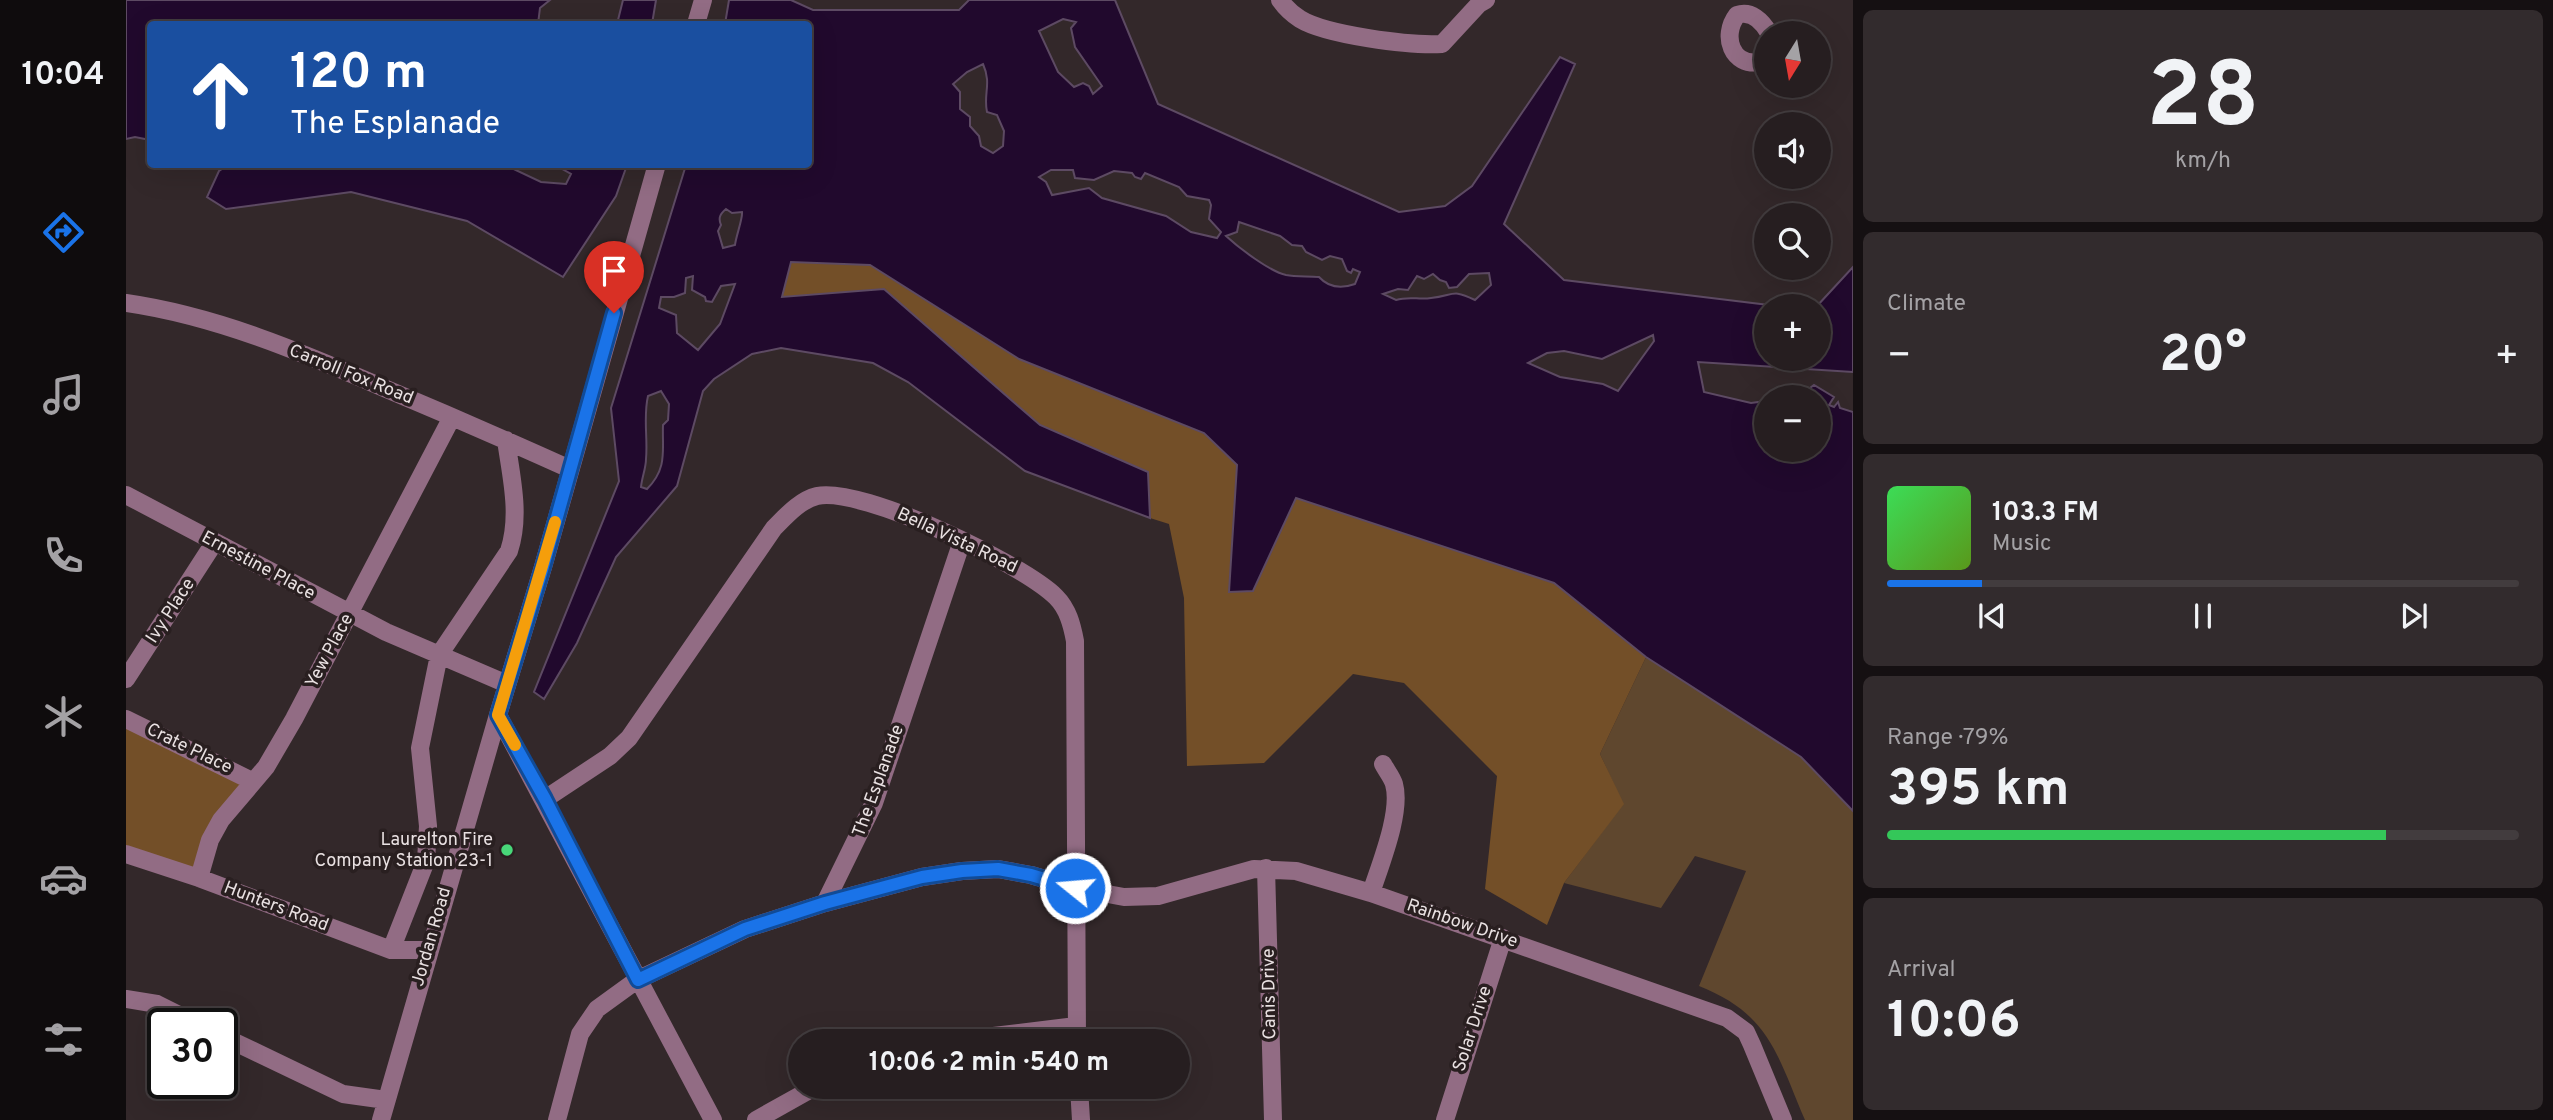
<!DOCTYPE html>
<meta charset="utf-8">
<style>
:root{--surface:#261e20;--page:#322b2d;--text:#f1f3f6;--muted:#a4a2a5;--line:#423c3e;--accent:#1a73e8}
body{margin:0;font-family:Overpass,sans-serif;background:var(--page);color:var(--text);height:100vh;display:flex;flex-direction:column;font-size:26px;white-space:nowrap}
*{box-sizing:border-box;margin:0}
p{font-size:23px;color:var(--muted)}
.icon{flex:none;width:38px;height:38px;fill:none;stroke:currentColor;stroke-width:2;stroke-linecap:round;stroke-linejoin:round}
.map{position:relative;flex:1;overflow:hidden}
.details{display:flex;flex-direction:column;gap:10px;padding:10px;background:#151012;width:700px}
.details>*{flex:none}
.top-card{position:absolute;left:21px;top:21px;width:665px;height:147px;border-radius:7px;box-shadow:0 7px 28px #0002,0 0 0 2px var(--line);background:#1a4fa0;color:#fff;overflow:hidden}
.needle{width:46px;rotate:191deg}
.controls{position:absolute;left:1628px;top:21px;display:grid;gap:14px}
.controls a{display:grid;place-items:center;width:77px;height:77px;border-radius:50%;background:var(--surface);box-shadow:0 7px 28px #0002,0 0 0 2px var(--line);font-size:35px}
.speed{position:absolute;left:21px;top:1008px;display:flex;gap:14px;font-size:35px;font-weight:700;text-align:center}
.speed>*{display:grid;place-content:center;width:91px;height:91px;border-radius:50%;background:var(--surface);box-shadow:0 7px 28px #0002,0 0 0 2px var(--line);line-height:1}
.speed .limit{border:4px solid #111;border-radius:10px;background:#fff;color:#111}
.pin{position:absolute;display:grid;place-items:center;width:60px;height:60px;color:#fff;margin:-72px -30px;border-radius:50% 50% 50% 0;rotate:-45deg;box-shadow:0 0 7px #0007}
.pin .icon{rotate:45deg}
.me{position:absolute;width:77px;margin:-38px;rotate:287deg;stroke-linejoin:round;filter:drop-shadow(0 0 5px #0008)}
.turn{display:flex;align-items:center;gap:24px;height:147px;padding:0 28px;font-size:32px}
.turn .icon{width:91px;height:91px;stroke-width:2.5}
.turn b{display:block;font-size:49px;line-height:60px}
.big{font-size:52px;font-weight:700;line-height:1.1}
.details .card{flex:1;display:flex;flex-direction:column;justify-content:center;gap:10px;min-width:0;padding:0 24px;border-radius:10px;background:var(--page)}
.details .dial{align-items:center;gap:0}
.dial b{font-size:91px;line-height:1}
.song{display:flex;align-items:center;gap:21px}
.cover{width:84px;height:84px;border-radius:10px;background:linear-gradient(135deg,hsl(130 70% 55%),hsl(90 70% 35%))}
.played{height:7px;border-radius:4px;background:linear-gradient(90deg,var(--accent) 15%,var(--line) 15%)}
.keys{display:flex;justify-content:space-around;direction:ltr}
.heat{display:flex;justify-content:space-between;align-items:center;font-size:38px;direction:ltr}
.charge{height:10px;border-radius:5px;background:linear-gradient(90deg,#34c759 79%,var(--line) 0)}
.trip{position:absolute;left:662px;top:1029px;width:402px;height:70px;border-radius:35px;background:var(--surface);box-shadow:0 7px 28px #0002,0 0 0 2px var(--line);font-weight:700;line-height:70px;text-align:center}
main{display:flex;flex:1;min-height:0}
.menu{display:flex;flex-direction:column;width:126px;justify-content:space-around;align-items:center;background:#0f0c0d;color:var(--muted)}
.menu .icon{width:49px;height:49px}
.menu .selected{color:var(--accent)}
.menu b{font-size:32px;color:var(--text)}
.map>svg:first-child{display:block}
.green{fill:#5f472e}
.forest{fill:#734f28}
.water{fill:#21092d;stroke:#5d4a63;stroke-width:2;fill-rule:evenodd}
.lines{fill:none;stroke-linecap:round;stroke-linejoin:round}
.minor{stroke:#926c84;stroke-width:18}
.route-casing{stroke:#114b97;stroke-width:18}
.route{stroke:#1a73e8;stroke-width:12}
.slow{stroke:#f59e0b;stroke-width:12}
.poi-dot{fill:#48d779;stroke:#291f20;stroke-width:2.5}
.labels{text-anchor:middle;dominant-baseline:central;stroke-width:7;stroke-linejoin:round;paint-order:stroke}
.street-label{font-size:18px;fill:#e9e1e2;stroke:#291f20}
.poi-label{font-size:18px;fill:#e9e1e2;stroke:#291f20;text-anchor:end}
</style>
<main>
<nav class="menu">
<b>10:04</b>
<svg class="icon selected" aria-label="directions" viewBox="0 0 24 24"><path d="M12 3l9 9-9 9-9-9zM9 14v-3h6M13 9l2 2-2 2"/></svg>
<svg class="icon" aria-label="music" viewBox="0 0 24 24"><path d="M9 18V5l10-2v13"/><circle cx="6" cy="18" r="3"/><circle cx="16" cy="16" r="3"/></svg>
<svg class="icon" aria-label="phone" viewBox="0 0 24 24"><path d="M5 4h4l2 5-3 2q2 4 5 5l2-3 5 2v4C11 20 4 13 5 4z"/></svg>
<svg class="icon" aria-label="climate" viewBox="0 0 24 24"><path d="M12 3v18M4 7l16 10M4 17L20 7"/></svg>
<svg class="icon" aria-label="car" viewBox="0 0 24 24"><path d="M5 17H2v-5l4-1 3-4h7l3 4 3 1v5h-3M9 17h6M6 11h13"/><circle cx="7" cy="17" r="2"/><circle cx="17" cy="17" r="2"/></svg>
<svg class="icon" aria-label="filters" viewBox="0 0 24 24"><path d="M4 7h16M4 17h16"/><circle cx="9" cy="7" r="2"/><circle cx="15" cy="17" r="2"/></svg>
</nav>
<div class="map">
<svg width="1727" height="1120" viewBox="0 0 1727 1120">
<rect width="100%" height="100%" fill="#33282a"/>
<path class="green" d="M1520 657 1675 757 1727 811V1120H1679C1651 1055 1644 1014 1573 986L1620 871 1569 856 1535 908 1438 883 1497 804 1474 754Z"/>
<path class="forest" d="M665 262 744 265 893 359 1078 433 1112 464 1103 591H1127L1170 498 1428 583 1520 657 1474 754 1498 804 1438 883 1421 925 1359 889 1371 776 1278 683 1227 674 1138 763 1061 766 1058 598 1043 524 1024 518 1022 472 914 425 758 289 656 297Z
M0 726 118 784 70 870 0 849Z"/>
<path class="water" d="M0 0H424L414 8 412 24H24V140L9 137 0 139Z
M497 0H530L526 24H491Z
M603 0H665L687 10H833L843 0H989L1032 104 1273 212 1319 206 1346 186 1434 57 1449 64 1378 224 1438 280 1651 306H1640V359H1692L1691 306 1727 267V372L1572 362 1578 392 1625 403 1640 401V450H1692V397H1672L1688 385 1708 397 1703 405 1708 407 1712 402 1714 408 1727 412V811L1675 757 1520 657 1428 583 1170 498 1127 591 1103 592 1111 465 1078 433 893 359 744 265 665 262 656 297 758 289 914 425 1022 472 1024 518 899 471 782 382 747 363 655 348 626 354 588 379 577 391 551 486 490 557 451 643 418 699 408 692 493 481 485 408 560 165 682 164V24H599ZM937 19 950 22 945 28 949 47 976 86 967 94 963 86 957 83 948 87 932 72 913 31ZM857 64C866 84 857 94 861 112L871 115 878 131 877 146 867 153 855 146 853 136 844 126V117L834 109V92L827 84 841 72ZM925 170H947L949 178 968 180 988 171 1006 173 1009 177 1015 179 1019 173 1053 187 1061 196 1083 200 1085 205 1083 219 1095 232 1091 238 1065 232 1040 216 976 198 963 188 926 195 920 182 913 177ZM600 209 606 213 616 212C617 218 610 236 609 245L597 248 592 231 595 225C592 218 594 214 600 209ZM1113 222 1154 236 1166 245 1176 246 1180 252 1196 260 1204 256 1216 259 1221 271 1225 273 1227 269 1234 272 1229 284C1215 289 1203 288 1193 277 1182 276 1170 277 1160 275 1143 271 1113 248 1100 236L1111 232ZM1307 274 1314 280 1320 282 1323 288 1331 287 1343 274 1363 273 1365 285 1349 300C1325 288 1328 296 1305 298 1293 300 1283 296 1270 300L1257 294 1272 289 1282 290 1291 276 1298 279ZM567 276 566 290 579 297 580 301 586 302 595 286 609 284 594 324 572 350 551 333 550 315 533 308 535 297H548L559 293 560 278ZM1527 335 1528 341 1492 391 1477 384 1434 377 1402 363 1421 353 1438 351 1476 359ZM535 391 543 404 542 420 537 425C536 450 542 468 521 489L515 487C516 477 520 468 520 459 522 438 517 417 522 396Z
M102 165H379L415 182 440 184 445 174 429 165H501L490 196 437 277 341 221 225 192 100 209 81 197 93 171Z"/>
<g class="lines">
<path class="minor" d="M1154 0C1159 7 1166 14 1174 19 1200 35 1284 46 1316 44L1353 4 1360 0
M570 24 577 0
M1640 55 1634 62C1606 67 1595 36 1611 15 1625 10 1636 21 1643 33
M531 164 417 567 372 715 587 1120
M0 303C90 316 175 352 258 388 320 414 382 441 444 469
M0 495 260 632 381 684
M0 679 88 543
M0 719 126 781
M419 799 484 756 503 738 648 528C660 516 674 500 691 496 736 486 897 564 930 597 942 609 946 625 949 641L951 1041
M0 854 73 878 265 950H302
M1140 868 1147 1120
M73 878 84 840 95 820 140 767 168 719 326 417
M1245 893C1254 865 1276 812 1268 784 1266 777 1260 770 1257 764
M699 903 796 877 836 871 872 869 905 875 949 888 998 897 1032 896 1128 869 1170 871 1245 893 1601 1018 1620 1032 1626 1045 1657 1120
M265 950 300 861 302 826 294 748 313 655 383 551C395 515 385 476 380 440
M0 999 31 1004 71 1024
M96 1036 217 1094 260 1100
M795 1041 859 1037 950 1026
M953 1087 955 1120
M255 1120 372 715
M431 1120 454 1034 471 1009 511 980 619 929 699 903 748 803 836 541
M630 1120 689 1087
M1319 1120 1377 938"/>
</g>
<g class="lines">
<defs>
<path id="route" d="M488 313 417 567 372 715 419 799 512 980 619 929 699 903 796 877 836 871 872 869 905 875 949 888"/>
</defs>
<use href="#route" class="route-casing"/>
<use href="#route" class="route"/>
<path class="slow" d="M389 745 372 715 429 522"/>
</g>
<circle class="poi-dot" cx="381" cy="850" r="7"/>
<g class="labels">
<g class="street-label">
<text transform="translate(225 375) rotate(22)">Carroll Fox Road</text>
<text transform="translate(831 541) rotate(25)">Bella Vista Road</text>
<text transform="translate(132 566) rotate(28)">Ernestine Place</text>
<text transform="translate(45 611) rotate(-57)">Ivy Place</text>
<text transform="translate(204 651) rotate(-62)">Yew Place</text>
<text transform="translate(63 749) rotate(26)">Crate Place</text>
<text transform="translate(753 781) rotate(-70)">The Esplanade</text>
<text transform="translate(150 907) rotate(21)">Hunters Road</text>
<text transform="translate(1336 924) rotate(19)">Rainbow Drive</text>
<text transform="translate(306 937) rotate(-74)">Jordan Road</text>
<text transform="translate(1144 994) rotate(-91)">Canis Drive</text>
<text transform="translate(1347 1029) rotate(-72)">Solar Drive</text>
</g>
<g class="poi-label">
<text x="367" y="840">Laurelton Fire<tspan x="367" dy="21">Company Station 23-1</tspan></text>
</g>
</g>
</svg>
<div class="controls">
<a><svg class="needle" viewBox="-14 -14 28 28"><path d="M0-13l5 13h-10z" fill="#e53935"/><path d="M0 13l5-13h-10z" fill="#a4a2a5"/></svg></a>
<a><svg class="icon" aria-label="sound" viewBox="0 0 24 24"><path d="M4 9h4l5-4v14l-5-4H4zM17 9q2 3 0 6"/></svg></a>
<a><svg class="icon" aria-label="search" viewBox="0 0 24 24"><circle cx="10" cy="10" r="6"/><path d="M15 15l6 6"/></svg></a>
<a>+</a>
<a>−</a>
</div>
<div class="speed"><div class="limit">30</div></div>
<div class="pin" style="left:488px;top:313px;background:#d93025"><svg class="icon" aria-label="arrive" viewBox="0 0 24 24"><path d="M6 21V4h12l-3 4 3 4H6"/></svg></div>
<svg class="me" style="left:949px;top:888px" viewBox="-20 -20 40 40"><circle r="17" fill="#1a73e8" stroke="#fff" stroke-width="3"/><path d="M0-11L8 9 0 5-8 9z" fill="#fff"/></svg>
<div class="trip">10:06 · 2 min · 540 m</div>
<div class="top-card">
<div class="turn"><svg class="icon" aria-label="ahead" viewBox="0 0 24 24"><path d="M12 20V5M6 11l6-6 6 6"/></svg><div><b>120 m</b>The Esplanade</div></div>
</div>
</div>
<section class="details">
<div class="card dial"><b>28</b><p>km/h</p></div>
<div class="card"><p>Climate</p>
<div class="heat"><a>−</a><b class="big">20°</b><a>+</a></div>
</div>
<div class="card">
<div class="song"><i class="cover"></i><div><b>103.3 FM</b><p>Music</p></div></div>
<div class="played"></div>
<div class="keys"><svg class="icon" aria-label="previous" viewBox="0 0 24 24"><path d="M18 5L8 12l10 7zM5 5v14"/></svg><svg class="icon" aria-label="pause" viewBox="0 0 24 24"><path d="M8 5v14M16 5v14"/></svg><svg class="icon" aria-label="next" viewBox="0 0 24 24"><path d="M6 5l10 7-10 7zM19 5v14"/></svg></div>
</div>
<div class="card"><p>Range · 79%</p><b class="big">395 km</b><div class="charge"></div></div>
<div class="card"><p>Arrival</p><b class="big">10:06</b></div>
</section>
</main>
